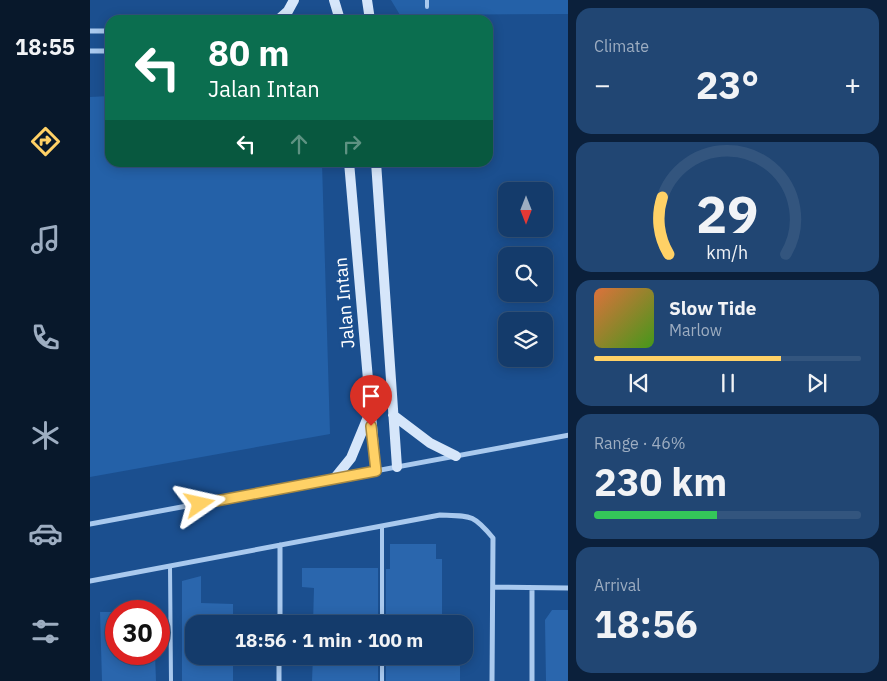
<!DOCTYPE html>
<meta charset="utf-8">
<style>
:root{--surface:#143b6b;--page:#214673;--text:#f1f3f6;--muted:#9dadc1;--line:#33557e;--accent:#ffd166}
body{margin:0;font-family:"IBM Plex Sans",sans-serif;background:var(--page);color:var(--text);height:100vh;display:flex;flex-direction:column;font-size:19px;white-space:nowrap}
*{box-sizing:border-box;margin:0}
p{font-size:16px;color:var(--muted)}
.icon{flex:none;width:28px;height:28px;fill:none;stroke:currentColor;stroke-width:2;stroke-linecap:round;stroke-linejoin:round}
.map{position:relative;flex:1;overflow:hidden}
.sheet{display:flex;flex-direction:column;gap:8px;padding:8px;background:#0b203b;width:319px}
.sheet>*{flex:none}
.hud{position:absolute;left:15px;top:15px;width:388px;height:152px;border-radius:15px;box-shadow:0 2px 12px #0003,0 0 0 1px var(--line);background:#0b6e4f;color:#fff;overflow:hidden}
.needle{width:32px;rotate:180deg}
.tools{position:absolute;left:408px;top:182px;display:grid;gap:10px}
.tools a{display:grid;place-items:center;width:55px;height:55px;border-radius:10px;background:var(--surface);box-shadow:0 2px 12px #0003,0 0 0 1px var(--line);font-size:25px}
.speed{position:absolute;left:15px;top:600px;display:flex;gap:10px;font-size:25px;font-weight:700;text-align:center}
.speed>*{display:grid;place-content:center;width:65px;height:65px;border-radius:50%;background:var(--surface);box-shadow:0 2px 12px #0003,0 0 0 1px var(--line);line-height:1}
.speed .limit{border:8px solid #d22;background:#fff;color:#111}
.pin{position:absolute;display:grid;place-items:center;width:42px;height:42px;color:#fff;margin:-51px -21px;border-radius:50% 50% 50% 0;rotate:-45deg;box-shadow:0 0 5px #0007}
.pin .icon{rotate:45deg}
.me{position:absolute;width:55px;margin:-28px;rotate:79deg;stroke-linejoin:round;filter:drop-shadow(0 0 4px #0008)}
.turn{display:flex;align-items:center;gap:18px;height:105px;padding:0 20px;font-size:22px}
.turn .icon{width:65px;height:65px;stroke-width:2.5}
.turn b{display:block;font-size:35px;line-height:42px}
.lanes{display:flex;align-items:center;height:48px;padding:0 20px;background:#0003;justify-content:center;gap:25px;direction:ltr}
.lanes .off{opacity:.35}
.big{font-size:38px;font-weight:800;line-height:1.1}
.sheet .tile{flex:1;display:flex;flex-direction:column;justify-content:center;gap:8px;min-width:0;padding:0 18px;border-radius:15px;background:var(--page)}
.sheet .dial{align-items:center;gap:0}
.dial svg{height:130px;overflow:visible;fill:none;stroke:var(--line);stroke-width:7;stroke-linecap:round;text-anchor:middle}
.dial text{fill:var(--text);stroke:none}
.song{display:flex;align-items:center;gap:15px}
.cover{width:60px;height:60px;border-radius:8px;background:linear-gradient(135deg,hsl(20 70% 55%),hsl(100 70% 35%))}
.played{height:5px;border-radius:2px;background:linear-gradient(90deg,var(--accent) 70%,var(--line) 70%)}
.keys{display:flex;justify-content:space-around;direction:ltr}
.heat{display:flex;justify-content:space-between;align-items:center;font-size:28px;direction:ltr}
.charge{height:8px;border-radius:4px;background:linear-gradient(90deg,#34c759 46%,var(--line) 0)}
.trip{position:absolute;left:95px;top:615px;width:288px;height:50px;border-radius:15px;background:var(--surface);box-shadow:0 2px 12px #0003,0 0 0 1px var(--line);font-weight:800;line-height:50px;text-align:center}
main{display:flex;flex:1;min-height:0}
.tabs{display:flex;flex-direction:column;width:90px;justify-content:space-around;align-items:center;background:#08182b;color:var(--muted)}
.tabs .icon{width:35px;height:35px}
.tabs .active{color:var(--accent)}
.tabs b{font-size:22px;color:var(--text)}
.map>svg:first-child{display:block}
.green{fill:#2461a8}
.building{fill:#2a66ad}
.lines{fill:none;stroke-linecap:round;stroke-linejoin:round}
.lane{stroke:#a9c9ee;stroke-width:4}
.street{stroke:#a9c9ee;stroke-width:5}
.secondary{stroke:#d6e6fa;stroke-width:10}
.route-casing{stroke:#a68842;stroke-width:12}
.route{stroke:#ffd166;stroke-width:9}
.labels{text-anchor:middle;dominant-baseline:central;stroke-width:5;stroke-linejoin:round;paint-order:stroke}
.street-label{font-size:18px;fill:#fff;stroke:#1b4f8f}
</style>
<main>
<nav class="tabs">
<b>18:55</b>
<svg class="icon active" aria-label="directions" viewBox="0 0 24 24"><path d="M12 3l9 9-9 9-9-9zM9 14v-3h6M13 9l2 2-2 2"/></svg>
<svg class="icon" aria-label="music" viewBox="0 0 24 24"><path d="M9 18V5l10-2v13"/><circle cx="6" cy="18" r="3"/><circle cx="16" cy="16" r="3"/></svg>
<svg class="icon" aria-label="phone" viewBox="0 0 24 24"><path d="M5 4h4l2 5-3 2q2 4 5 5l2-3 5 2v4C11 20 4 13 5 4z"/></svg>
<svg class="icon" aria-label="climate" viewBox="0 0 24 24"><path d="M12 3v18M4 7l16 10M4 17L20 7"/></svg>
<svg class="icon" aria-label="car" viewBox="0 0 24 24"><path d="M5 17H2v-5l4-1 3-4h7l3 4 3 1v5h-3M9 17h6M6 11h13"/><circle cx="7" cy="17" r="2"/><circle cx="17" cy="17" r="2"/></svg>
<svg class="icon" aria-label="filters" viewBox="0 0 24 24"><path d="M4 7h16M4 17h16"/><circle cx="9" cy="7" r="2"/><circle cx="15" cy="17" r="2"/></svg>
</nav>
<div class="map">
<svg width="479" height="681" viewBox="0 0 479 681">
<rect width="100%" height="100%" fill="#1b4f8f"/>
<path class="green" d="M301 0H478V14L310 15Z
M20 96V162L232 163 240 434 0 477V97Z"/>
<path class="building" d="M300 544H346V559H352V624H296V569H300Z
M212 568H288V624H223L224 588 212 587Z
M111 576V603L143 604V624H104V656H143V681H92V581Z
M462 610H479V681H456L455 620Z
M10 612H26V654H65L66 681H12Z
M223 656H288V681H222Z
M296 656H370V681H296Z"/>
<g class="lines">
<path class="lane" d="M337 0V7
M80 566 81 681
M292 624V526
M292 681V656"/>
<path class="street" d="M0 31H20
M0 51H20
M0 524 479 435
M0 581 350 515C381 516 383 514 403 538L402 681
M403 587 479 588
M190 624V545
M189 681V656
M442 681V588"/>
<path class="secondary" d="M244 0 250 20
M277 0 280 20
M188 20 198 11 204 0
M259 162 286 471
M286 162 307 467
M303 415 340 443 366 456
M244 479 261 458 278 417"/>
</g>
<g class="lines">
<defs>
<path id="route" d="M110 504 286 471 281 426"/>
</defs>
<use href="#route" class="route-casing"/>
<use href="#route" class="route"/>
</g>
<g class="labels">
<g class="street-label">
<text transform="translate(254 303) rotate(-95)">Jalan Intan</text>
</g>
</g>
</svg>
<div class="tools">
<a><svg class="needle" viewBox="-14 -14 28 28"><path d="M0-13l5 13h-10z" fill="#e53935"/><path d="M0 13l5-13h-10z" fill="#9dadc1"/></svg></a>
<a><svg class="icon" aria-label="search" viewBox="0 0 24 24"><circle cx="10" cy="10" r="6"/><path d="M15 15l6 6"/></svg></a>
<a><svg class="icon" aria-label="layers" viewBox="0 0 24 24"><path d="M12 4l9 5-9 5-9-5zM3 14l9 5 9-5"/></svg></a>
</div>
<div class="speed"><div class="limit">30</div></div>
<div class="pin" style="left:281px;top:426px;background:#d93025"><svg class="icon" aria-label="arrive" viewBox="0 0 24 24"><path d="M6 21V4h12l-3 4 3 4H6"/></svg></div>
<svg class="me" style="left:110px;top:504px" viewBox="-20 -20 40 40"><path d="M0-17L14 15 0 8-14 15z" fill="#ffd166" stroke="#fff" stroke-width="4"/></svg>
<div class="trip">18:56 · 1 min · 100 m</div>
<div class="hud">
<div class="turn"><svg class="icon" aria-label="left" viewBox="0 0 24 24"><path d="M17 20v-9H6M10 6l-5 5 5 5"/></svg><div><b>80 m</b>Jalan Intan</div></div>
<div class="lanes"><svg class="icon" aria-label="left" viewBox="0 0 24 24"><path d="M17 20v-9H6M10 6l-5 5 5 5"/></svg><svg class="icon off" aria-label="ahead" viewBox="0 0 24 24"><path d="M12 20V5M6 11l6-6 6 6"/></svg><svg class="icon off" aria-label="right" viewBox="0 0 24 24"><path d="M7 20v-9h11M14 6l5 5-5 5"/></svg></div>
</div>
</div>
<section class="sheet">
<div class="tile"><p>Climate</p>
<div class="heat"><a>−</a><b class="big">23°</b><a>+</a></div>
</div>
<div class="tile dial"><svg viewBox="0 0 100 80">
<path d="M14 69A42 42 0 1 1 86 69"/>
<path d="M14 69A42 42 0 0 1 10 34" stroke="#ffd166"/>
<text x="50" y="56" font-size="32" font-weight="700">29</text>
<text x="50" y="72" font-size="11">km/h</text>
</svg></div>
<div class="tile">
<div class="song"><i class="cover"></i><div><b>Slow Tide</b><p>Marlow</p></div></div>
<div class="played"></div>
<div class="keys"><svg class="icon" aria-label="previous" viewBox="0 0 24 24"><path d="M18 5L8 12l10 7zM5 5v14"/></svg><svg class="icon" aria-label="pause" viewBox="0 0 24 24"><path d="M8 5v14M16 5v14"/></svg><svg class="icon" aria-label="next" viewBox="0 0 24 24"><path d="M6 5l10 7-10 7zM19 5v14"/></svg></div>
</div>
<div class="tile"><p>Range · 46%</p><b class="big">230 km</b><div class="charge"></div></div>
<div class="tile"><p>Arrival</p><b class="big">18:56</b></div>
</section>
</main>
